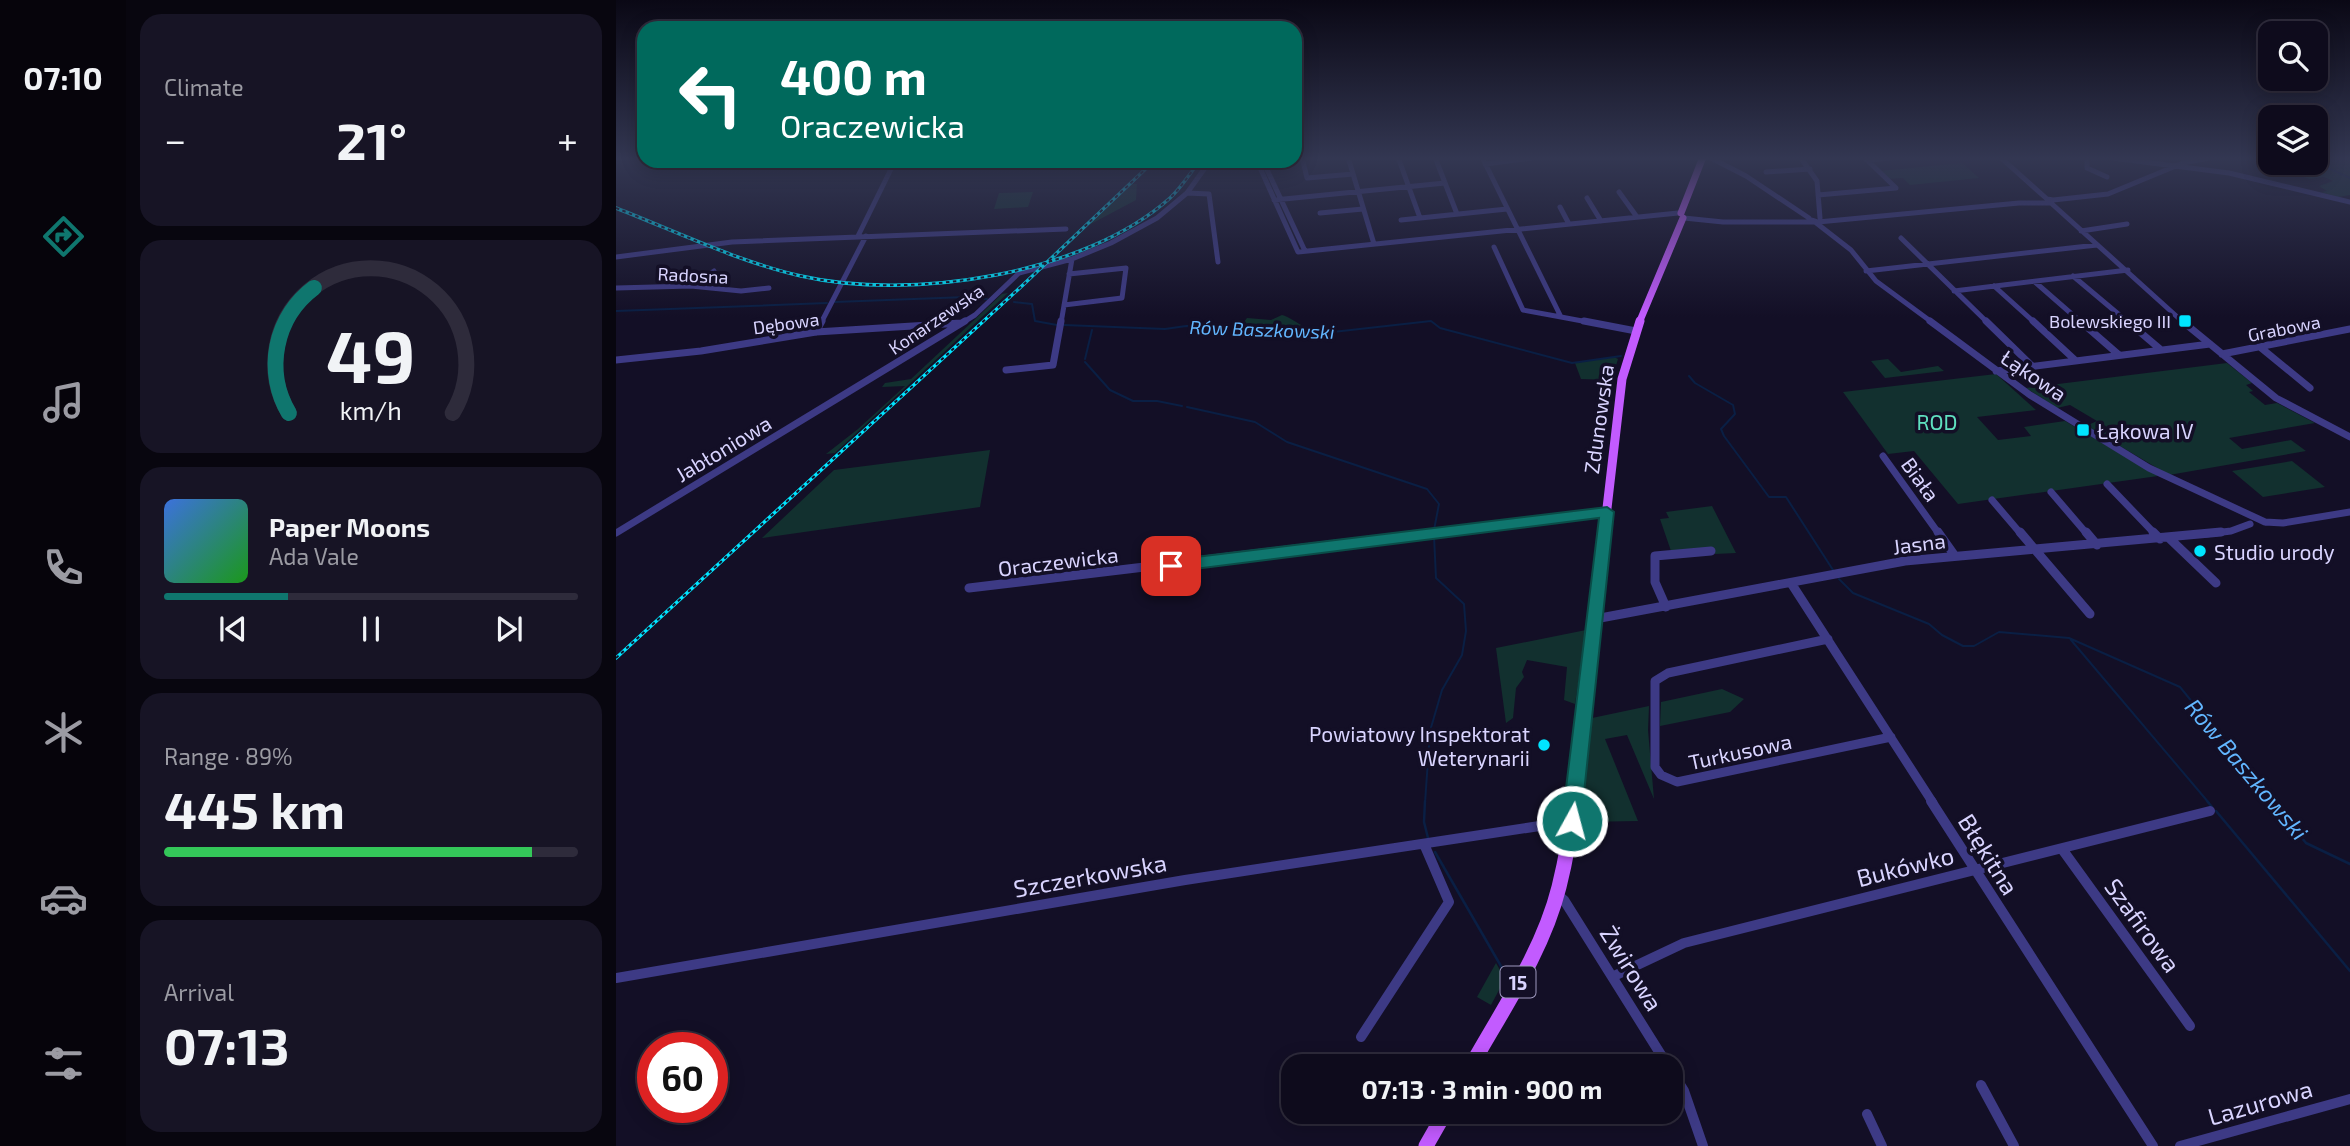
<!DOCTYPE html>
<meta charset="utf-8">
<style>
:root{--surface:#0e0b1c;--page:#171425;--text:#f1f3f6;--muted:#9b9ba3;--line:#2e2b3b;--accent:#0f766e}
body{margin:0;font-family:"Exo 2",sans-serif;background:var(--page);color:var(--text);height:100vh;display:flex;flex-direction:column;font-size:26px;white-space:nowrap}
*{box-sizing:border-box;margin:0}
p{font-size:23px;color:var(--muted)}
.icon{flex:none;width:38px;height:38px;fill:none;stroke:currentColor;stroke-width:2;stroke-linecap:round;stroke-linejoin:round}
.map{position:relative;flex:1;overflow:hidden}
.side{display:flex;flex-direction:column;gap:14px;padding:14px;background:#08060f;width:490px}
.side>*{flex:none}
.top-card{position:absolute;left:21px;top:21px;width:665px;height:147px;border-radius:21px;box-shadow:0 4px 18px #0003,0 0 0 2px var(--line);background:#00695c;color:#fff;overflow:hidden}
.fabs{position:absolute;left:1642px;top:21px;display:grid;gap:14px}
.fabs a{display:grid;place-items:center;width:70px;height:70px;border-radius:14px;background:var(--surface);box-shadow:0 4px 18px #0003,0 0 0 2px var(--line);font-size:35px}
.speed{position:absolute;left:21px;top:1032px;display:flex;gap:14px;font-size:35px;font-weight:700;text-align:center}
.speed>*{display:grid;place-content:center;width:91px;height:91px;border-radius:50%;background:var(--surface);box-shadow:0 4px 18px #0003,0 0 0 2px var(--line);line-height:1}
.speed .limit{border:10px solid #d22;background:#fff;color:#111}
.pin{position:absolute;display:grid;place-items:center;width:60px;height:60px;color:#fff;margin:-30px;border-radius:14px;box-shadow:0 4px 10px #0006}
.me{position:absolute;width:77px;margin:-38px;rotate:7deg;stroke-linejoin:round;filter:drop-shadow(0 0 5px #0008)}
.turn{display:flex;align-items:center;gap:24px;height:147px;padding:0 28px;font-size:32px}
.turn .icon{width:91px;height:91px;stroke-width:2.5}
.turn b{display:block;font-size:49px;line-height:60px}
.big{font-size:52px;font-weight:700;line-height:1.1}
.side .widget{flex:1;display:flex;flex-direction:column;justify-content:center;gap:10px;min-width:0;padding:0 24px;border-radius:21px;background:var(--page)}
.side .dial{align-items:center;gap:0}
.dial svg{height:182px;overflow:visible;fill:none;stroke:var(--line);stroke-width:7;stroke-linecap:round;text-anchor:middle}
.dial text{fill:var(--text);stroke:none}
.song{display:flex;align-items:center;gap:21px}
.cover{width:84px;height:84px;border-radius:10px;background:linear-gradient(135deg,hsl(220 70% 55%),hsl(120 70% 35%))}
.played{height:7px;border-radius:4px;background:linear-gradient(90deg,var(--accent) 30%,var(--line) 30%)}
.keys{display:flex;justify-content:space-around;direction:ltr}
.heat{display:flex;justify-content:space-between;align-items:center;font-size:38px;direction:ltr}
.charge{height:10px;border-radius:5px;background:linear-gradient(90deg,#34c759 89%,var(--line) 0)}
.trip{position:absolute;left:665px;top:1054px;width:402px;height:70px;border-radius:21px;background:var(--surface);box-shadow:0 4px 18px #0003,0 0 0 2px var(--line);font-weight:700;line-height:70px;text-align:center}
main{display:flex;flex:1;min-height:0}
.menu{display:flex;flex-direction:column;width:126px;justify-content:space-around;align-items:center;background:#06040b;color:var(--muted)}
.menu .icon{width:49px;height:49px}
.menu .selected{color:var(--accent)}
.menu b{font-size:32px;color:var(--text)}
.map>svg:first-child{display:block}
.green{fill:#12302f}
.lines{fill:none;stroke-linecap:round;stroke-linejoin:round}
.stream-far1{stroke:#0a1f44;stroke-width:2}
.stream{stroke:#0a1f44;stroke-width:2.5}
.minor-far3{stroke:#3d3a85;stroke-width:5}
.minor-far2{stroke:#3d3a85;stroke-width:7}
.minor-far1{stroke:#3d3a85;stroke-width:9}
.minor{stroke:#3d3a85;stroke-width:10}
.major-far3{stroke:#c25bff;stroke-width:7}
.major-far2{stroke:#c25bff;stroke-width:9}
.major-far1{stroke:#c25bff;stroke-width:11}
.major{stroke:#c25bff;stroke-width:15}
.rail-casing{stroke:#00e5ff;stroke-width:3.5}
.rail{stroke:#130f26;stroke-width:2;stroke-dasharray:3.5;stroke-linecap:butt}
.route{fill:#0f766e;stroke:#0a4d48;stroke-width:2}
.poi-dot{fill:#00e5ff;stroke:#130f26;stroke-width:2.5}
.labels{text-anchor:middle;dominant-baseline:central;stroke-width:7;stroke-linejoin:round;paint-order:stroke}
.far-street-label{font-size:18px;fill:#d9d4ff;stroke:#130f26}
.far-poi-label{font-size:18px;fill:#d9d4ff;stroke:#130f26;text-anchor:end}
.far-water-label{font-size:19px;font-style:italic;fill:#62b6ff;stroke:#130f26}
.shield{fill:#130f26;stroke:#9e99be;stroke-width:2}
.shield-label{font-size:19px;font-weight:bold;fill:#d9d4ff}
.street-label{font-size:21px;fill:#d9d4ff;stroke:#130f26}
.park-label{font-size:21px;fill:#5fe0c0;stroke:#130f26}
.poi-label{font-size:21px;fill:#d9d4ff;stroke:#130f26;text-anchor:start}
.water-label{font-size:23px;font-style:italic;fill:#62b6ff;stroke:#130f26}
.near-street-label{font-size:24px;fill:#d9d4ff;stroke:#130f26}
</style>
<main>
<nav class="menu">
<b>07:10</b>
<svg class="icon selected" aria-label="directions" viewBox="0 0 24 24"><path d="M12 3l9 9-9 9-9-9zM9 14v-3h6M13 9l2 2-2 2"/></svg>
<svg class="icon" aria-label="music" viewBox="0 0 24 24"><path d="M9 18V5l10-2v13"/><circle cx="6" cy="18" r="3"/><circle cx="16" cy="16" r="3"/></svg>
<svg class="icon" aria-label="phone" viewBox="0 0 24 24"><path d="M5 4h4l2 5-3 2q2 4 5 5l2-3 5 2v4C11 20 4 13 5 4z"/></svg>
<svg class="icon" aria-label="climate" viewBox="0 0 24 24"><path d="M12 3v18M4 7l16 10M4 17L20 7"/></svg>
<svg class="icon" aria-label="car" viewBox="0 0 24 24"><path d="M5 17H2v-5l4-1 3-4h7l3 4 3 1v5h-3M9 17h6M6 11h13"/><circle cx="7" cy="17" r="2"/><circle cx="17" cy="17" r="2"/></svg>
<svg class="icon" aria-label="filters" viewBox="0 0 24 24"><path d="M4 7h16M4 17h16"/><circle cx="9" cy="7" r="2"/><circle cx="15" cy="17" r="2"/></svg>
</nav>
<section class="side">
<div class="widget"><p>Climate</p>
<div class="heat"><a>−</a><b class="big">21°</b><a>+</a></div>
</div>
<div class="widget dial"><svg viewBox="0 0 100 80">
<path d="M14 69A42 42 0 1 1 86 69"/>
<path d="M14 69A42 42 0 0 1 25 14" stroke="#0f766e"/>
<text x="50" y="56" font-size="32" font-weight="700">49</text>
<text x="50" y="72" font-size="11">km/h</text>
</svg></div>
<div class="widget">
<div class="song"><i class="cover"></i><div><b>Paper Moons</b><p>Ada Vale</p></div></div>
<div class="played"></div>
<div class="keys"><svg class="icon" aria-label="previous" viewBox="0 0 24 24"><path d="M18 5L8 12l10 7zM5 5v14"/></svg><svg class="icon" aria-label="pause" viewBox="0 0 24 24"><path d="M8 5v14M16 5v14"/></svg><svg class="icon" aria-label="next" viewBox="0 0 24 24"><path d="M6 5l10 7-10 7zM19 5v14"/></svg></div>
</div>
<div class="widget"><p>Range · 89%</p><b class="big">445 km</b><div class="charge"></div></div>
<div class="widget"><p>Arrival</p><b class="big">07:13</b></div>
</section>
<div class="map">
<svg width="1734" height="1146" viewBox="0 0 1734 1146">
<rect width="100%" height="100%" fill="#130f26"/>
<path class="green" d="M1699 157 1734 159V177L1723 172 1734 178V195L1722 197 1705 192 1711 191 1703 186 1717 181 1708 177 1693 179 1678 173 1688 168 1672 171 1651 162 1699 163Z
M1346 163 1363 178 1294 185 1287 178 1272 179 1264 171Z
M516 184H521L520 200 473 225Z
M417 192 412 207 378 209 383 193Z
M392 293 219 453 210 454 242 429 289 386 266 387 269 383 295 379 386 294Z
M666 315C670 315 695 331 699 334L664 338 633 335 634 330 625 326 631 318 655 320Z
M998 357 1002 359 997 375 993 377 998 380 965 379 959 363Z
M1272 359 1285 372 1322 366 1328 371 1269 378 1255 361Z
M1611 363 1636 383 1630 385 1637 391 1633 392 1649 405 1661 403 1699 423 1613 438 1626 449 1675 440 1690 451 1553 475 1470 426 1481 421 1454 405 1441 408 1410 388Z
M1380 374 1420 410 1361 417 1382 440 1415 436 1408 427 1449 421 1542 476 1342 504 1298 451 1272 454 1227 392Z
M374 450 364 507 146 538 218 470Z
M1676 461 1709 487 1647 497 1616 471Z
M1096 506 1120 553 1099 554 1097 548 1055 551 1044 519 1053 518 1050 512Z
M970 630 959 704 948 700 951 667 911 660 906 672 908 677 900 688 897 718 890 723 880 648Z
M1106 689 1128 699 1114 712 1044 726 1045 702Z
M1033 706 1032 730 1038 799 1011 735 989 739 1022 821 965 822 976 718Z
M880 963 889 979 875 1005 861 997Z"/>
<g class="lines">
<path class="stream-far1" d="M1699 162 1734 178
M219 302 350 297 371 299
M398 302 416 304 419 321 441 325
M0 311 211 303
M448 325 549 329 570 326 651 327 699 334 815 321 824 328 956 363 1005 356
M469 359 476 330
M469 362 494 390 517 401H541L566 406
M1073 376 1079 383 1117 405 1119 414 1105 429 1108 436 1153 497H1170L1217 570
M571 407 639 422 671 442 811 489 823 504 818 530
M1223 579 1237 593 1313 624 1326 635 1347 646H1358L1383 632 1453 638 1564 687 1658 803
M1455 640 1593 803
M809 803 814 731 826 690 846 655 850 631 848 604 820 578 818 536"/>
<path class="stream" d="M809 801 808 822 812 838
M1591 801 1596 807
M1656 801 1690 843 1734 864
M1600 811 1734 971
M819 852 893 980"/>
<path class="minor-far3" d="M686 157 691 178 737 174
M732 157 758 244
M782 157 804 218
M819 157 841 214
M866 157 945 317 977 323
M1093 157 1130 176 1193 218
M1184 157 1201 181 1204 218
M1384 157 1431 199 1437 200 1492 194 1567 163 1598 157
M1471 157V168L1491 177
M1489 157 1613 173 1734 202
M1252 160 1285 157
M641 161 682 252 1062 213
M647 161 689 251
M869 164 924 157
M1150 172 1194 169
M1003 192 1021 217
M571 193 593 194 602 262
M1202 195 1280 188 1248 157
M971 198 985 221
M658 200 829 183
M944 207 953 224
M704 213 747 209
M1068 218 1107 222H1197
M1193 219 1202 222 1403 203H1435L1568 323
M785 220 891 209
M1199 222 1235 250 1260 281 1317 323
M1465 231 1511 224
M242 236 279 161
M1285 238 1372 323
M878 247 907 310 945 317
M0 257 116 242 450 229
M1250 271 1481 245
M1457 276 1513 323
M1419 282 1466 323
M75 286 98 271
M1378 286 1419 323
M0 288 75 286 125 291 153 288
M1338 291 1512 270
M448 305 506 298 510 268 453 274
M205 323 250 236
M346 323 359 315 403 273 456 259 495 243 541 218 571 193 594 161
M445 323 456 259"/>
<path class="minor-far2" d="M968 321 1020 331
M1314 321 1414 395 1533 468 1649 522
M1370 321 1416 366
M1417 321 1459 360
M1464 321 1503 355
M1511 321 1544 349
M1566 321 1660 398 1734 437
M200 332 206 321
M1644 347 1694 388
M1606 354 1734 329
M0 360 85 351 200 332 345 323
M390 370 437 365 445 321
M1380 371 1594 344
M1267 456 1323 534
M1491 484 1539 534
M1435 492 1471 534
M1376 500 1405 534
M1649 522 1667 523 1734 512
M0 533 349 321
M807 534 991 512
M1590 534 1615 531 1634 524"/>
<path class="minor-far1" d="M1322 532 1339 556
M1404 532 1474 614
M1470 532 1481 545
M1537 532 1544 539
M1553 538 1600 583
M1175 583 1317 803
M353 588 821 532
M1050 607 1039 582V556L1095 551
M979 619 1289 561 1605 532
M1212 639 1052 673 1039 681V767L1045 775 1061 782 1275 737"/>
<path class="minor" d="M1315 801 1537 1146
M1446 849 1574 1026
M942 895 948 900 1052 1066
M998 976 1068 943 1594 811
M0 978 569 880 956 821
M745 1037 833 902 808 844
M1055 1070 1068 1091 1087 1146
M1365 1085 1398 1146
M1251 1114 1266 1146
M1564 1146 1734 1099"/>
<path class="major-far3" d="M1065 213 1087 157
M1023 323 1067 218"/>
<path class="major-far2" d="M988 534 1006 379 1024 321"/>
<path class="major-far1" d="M958 803 989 532"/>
<path class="major" d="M855 1066C887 1009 927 951 943 887 950 859 955 830 958 801
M810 1146 830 1111"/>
<defs>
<path id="rail" d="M0 208C59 231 123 262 185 276 295 301 468 275 554 198 565 188 574 173 584 161
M0 658 408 284 538 161"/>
</defs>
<use href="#rail" class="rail-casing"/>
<use href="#rail" class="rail"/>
</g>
<linearGradient id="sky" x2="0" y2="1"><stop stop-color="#0a0815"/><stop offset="0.5" stop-color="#333752"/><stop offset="1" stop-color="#333752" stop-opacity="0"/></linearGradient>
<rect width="1734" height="317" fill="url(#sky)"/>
<path class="route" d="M991 507 998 512 965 821 963 827 956 830 948 827 946 821 983 518 555 572 547 566 555 560Z"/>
<g class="poi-dot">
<rect x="1562" y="314" width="14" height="14" rx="3.5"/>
<rect x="1460" y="423" width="14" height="14" rx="3.5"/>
<circle cx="1584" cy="551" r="7"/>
<circle cx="928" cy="745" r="7"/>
</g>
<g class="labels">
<g class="far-street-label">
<text transform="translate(77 275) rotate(3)">Radosna</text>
<text transform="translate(320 319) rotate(-34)">Konarzewska</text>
<text transform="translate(170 323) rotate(-8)">Dębowa</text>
<text transform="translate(1668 328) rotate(-11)">Grabowa</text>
</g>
<g class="far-poi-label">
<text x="1555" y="321">Bolewskiego III</text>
</g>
<g class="far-water-label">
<text transform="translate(646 329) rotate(2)">Rów Baszkowski</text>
</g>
<rect class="shield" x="884.5" y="966.5" width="35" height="31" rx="5"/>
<g class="shield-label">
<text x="902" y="982">15</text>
</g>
<g class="street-label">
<text transform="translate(1418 375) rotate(34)">Łąkowa</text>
<text transform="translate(982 419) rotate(-82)">Zdunowska</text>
<text transform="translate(107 448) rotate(-31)">Jabłoniowa</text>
<text transform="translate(1305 479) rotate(54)">Biała</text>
<text transform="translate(1303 543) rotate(-7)">Jasna</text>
<text transform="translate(442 561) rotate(-7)">Oraczewicka</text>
<text transform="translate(1124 751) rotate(-12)">Turkusowa</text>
</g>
<g class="park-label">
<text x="1321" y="421">ROD</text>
</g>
<g class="poi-label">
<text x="1481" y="430">Łąkowa IV</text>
<text x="1598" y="551">Studio urody</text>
<text x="914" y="733" text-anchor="end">Powiatowy Inspektorat<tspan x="914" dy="24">Weterynarii</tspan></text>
</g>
<g class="water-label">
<text transform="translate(1631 769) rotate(50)">Rów Baszkowski</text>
</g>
<g class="near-street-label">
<text transform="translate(1373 854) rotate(58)">Błękitna</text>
<text transform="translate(1289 866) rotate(-14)">Bukówko</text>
<text transform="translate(474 875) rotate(-10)">Szczerkowska</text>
<text transform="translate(1527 925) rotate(54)">Szafirowa</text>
<text transform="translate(1016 968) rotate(58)">Żwirowa</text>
<text transform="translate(1644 1102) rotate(-16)">Lazurowa</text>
</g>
</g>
</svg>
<div class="fabs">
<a><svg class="icon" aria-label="search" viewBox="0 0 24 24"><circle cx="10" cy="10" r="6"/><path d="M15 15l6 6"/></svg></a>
<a><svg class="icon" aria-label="layers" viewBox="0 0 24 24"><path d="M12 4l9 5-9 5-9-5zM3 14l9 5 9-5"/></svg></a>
</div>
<div class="speed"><div class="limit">60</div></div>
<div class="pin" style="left:555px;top:566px;background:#d93025"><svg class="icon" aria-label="arrive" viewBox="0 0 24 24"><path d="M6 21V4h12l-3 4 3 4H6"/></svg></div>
<svg class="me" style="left:956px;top:821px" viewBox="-20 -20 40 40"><circle r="17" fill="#0f766e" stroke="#fff" stroke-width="3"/><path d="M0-11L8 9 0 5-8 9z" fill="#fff"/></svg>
<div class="trip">07:13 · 3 min · 900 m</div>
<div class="top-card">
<div class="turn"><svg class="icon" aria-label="left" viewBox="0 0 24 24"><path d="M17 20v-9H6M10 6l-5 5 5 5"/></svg><div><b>400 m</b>Oraczewicka</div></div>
</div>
</div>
</main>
